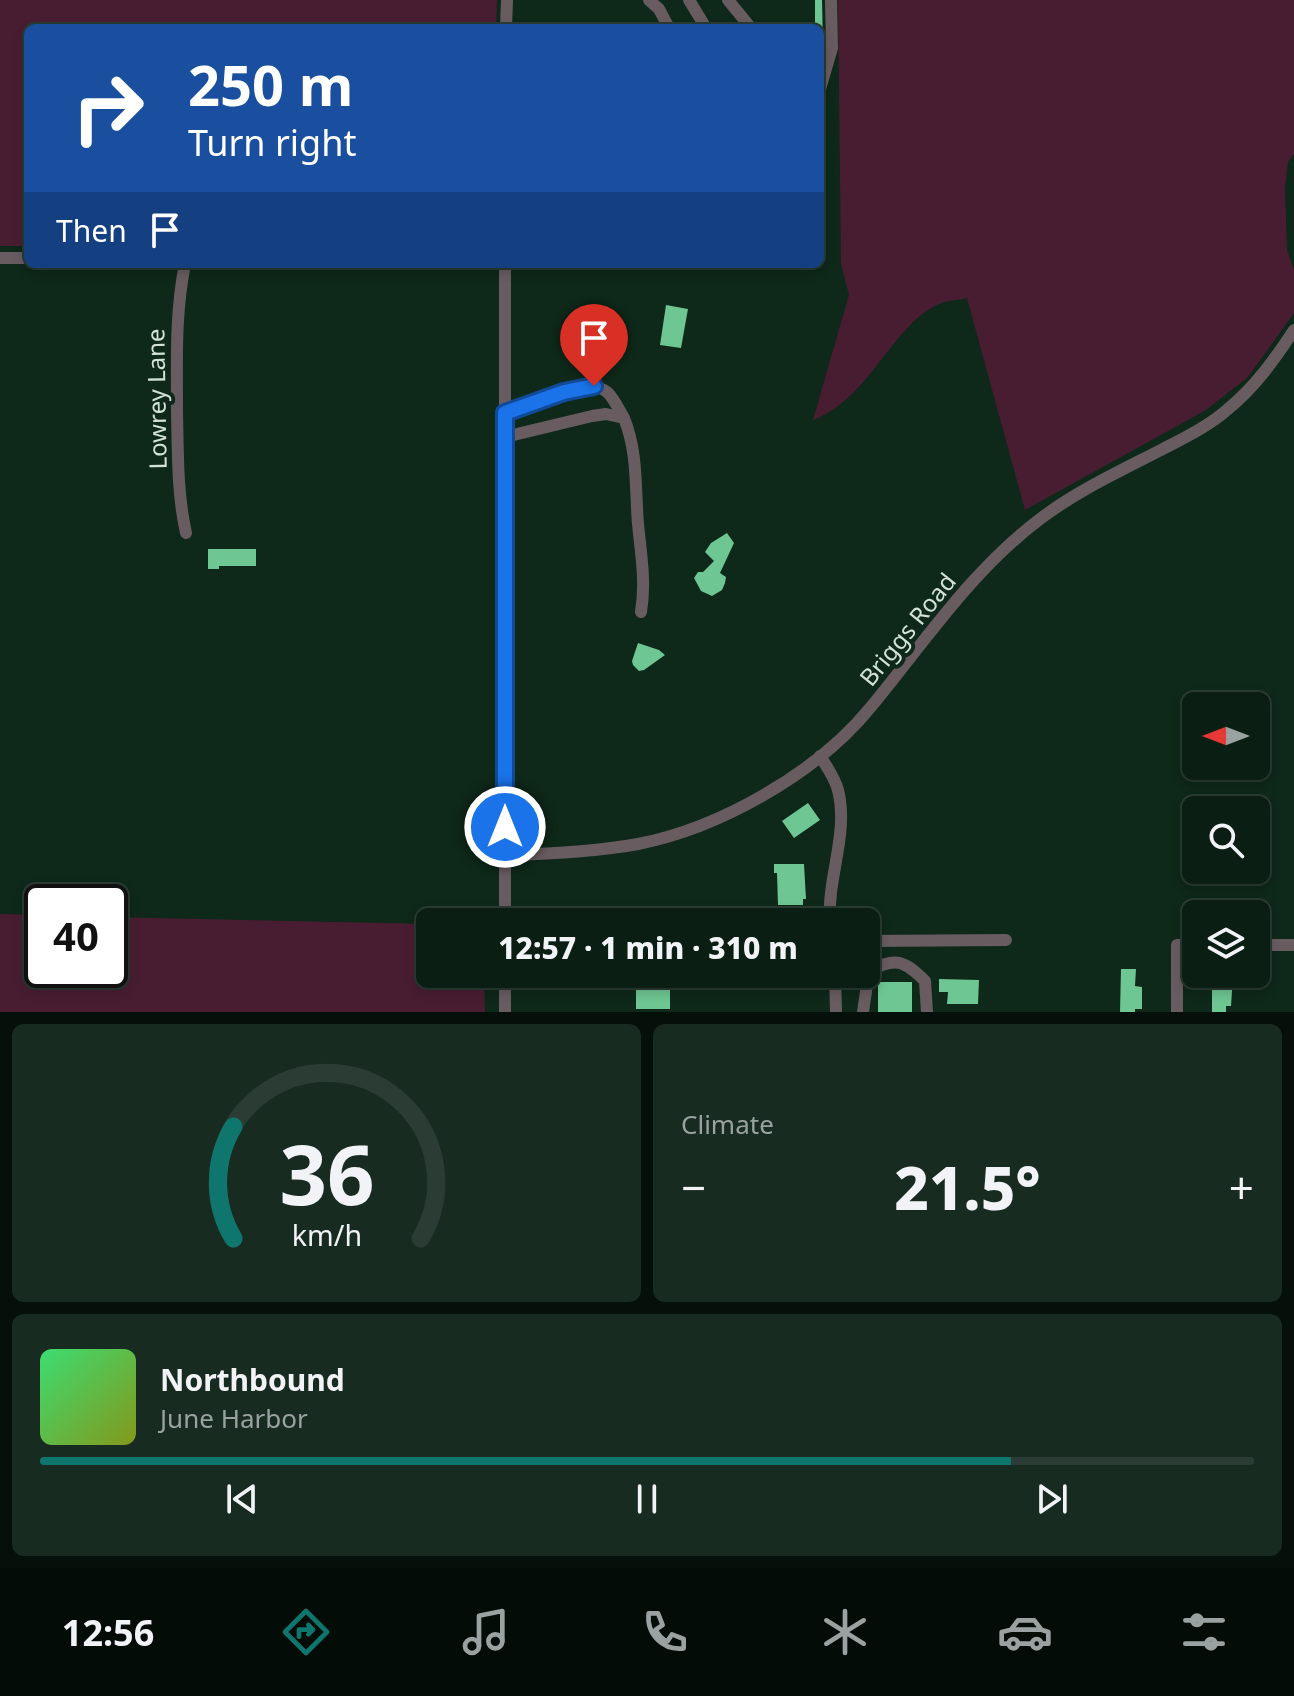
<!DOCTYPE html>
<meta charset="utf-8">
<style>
:root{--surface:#0a1e13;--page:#182b21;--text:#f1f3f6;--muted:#99a2a0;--line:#2a3c33;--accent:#0f766e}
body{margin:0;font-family:"Noto Sans",sans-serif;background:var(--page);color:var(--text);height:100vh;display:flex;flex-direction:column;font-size:30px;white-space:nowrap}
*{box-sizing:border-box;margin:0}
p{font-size:26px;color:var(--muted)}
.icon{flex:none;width:44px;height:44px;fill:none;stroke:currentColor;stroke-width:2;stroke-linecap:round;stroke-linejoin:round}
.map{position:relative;height:1012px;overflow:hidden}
.details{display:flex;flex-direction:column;gap:12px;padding:12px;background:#06100a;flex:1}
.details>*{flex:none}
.top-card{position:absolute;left:24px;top:24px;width:800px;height:244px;border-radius:12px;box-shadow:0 4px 12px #0003,0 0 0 2px var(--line);background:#1a4fa0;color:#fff;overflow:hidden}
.needle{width:52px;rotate:270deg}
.tools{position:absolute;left:1182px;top:692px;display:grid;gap:16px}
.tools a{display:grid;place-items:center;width:88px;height:88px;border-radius:12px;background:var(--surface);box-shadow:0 4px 12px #0003,0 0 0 2px var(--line);font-size:40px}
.speed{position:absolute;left:24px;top:884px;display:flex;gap:16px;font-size:40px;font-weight:700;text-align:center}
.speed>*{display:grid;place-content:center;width:104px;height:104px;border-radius:50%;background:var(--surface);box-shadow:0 4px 12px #0003,0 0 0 2px var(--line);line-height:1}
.speed .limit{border:4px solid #111;border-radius:12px;background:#fff;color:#111}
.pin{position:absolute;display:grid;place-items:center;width:68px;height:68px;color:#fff;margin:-82px -34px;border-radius:50% 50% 50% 0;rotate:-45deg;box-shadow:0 0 8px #0007}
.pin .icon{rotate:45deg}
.me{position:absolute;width:88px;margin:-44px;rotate:0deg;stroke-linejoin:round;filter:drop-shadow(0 0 6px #0008)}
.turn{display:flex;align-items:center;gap:28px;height:168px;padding:0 32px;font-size:36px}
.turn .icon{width:104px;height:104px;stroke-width:2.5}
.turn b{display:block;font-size:56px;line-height:68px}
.then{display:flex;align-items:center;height:76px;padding:0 32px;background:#0003;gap:16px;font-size:30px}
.big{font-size:60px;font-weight:800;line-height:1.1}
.details .card{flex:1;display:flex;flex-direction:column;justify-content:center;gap:12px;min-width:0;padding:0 28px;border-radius:12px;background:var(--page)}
.details .dial{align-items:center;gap:0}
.dial svg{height:208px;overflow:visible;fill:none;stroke:var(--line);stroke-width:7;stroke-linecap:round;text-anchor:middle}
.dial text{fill:var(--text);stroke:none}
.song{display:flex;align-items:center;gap:24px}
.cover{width:96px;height:96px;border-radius:12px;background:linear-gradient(135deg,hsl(140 70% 55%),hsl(70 70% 35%))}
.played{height:8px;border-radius:4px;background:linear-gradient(90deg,var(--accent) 80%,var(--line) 80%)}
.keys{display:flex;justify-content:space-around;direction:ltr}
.heat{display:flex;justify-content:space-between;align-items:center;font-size:44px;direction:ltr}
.details .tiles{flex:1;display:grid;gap:12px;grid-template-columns:1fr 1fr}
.card:last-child{grid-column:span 2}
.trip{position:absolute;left:416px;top:908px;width:464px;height:80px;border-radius:12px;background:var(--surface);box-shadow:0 4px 12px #0003,0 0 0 2px var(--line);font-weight:800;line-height:80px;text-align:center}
.menu{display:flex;height:128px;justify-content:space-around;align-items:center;background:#040c08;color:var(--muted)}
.menu .icon{width:56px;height:56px}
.menu .active{color:var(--accent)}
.menu b{font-size:36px;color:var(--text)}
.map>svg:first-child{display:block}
.green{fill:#481d32}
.building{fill:#6ec692}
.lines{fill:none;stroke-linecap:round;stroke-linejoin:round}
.minor{stroke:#695c61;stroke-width:12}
.route-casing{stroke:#114b97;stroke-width:20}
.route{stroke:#1a73e8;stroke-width:14}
.labels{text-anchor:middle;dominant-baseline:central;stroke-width:8;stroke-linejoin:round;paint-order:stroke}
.street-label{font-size:24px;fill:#d3e2d8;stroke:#0e2819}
</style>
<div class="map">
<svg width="1294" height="1012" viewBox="0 0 1294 1012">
<rect width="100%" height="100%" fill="#0e2819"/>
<path class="green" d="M0 0H497L496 28H28V246H0Z
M838 0H1294V154L1288 162 1285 187 1287 250 1294 270V313L1248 377 1206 410 1025 510 967 298C959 300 949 300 942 303 893 321 872 398 813 420L849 295 841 263Z
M0 914 42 915V970H110V917L430 924V974H484L485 1012H0Z"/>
<path class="building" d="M815 0H822L823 47 820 57V28H815Z
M666 305 688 309 681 348 660 345Z
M727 533 734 543 720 573 726 577 725 583 722 590 712 596 701 591 694 578 698 572H703L714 561 705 552 711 543Z
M208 549H256V566H219V569H208Z
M638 643 659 650 665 655 644 670 639 671 633 665 632 661Z
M808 803 820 820 794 838 782 821Z
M774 864H804L806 899H803V905H778L777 873H774Z
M1121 969H1136L1135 986 1142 987V1009H1135V1012H1120Z
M1212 976H1233L1231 1006H1226V1012H1212Z
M939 979 979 980 978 1004H947L948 992H939Z
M878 982H912V1012H878Z
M636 986H670V1009H636Z"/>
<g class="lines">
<path class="minor" d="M649 0 659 9 669 28
M689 0 706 28
M728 0 751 28
M506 28 507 0
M820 89 832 48 831 0
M0 258H28
M185 264C175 313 177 361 177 411 178 451 177 493 186 533
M505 264V922
M505 413C526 406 589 376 607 392 614 398 619 410 624 418
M505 437 592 416 606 414 624 418C638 453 635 487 638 524 641 555 646 582 641 612
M820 756C827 767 835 778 838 790 849 834 827 877 830 922
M505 855C550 854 594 852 638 844 720 828 817 773 870 708 924 643 971 571 1040 519 1077 491 1120 471 1161 450 1184 438 1209 426 1228 409 1255 387 1275 359 1294 330
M866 941 1006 940
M1256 945H1294
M835 974 836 1012
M505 1012V974
M863 1012 869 971C895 957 904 960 925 981L927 1012
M1177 1012V945H1196"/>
</g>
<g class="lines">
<defs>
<path id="route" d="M505 827V413L564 392 594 386"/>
</defs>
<use href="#route" class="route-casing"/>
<use href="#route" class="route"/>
</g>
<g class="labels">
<g class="street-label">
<text transform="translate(156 399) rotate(-91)">Lowrey Lane</text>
<text transform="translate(907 629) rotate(-51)">Briggs Road</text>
</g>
</g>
</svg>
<div class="tools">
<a><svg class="needle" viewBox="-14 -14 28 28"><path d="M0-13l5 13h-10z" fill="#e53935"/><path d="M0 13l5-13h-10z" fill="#99a2a0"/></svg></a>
<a><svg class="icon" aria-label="search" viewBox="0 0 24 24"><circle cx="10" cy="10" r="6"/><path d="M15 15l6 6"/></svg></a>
<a><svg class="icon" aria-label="layers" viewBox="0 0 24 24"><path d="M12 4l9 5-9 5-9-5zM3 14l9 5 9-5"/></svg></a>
</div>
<div class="speed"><div class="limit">40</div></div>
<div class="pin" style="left:594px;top:386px;background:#d93025"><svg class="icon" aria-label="arrive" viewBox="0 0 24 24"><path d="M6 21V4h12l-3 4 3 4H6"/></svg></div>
<svg class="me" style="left:505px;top:827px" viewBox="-20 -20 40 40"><circle r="17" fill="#1a73e8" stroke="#fff" stroke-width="3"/><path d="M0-11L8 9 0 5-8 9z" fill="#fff"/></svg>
<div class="trip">12:57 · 1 min · 310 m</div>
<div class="top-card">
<div class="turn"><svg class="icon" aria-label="right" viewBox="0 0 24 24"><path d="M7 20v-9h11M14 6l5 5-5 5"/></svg><div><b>250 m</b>Turn right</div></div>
<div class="then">Then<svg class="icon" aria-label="arrive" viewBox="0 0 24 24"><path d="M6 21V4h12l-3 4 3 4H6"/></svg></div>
</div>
</div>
<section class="details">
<div class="tiles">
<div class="card dial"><svg viewBox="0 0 100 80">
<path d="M14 69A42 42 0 1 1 86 69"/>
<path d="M14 69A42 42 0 0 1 14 26" stroke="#0f766e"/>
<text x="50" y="56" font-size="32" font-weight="700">36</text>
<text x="50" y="72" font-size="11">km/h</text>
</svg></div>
<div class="card"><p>Climate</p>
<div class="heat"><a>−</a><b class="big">21.5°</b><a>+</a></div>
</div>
<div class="card">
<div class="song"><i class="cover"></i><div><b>Northbound</b><p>June Harbor</p></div></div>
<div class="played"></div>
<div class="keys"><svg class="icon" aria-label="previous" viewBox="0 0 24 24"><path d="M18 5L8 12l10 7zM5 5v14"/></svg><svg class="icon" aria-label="pause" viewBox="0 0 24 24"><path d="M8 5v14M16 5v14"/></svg><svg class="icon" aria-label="next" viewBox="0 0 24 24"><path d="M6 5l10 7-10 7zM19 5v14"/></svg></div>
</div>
</div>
</section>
<nav class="menu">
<b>12:56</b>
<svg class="icon active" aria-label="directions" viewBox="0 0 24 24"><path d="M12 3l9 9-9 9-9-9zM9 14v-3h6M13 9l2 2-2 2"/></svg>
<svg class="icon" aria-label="music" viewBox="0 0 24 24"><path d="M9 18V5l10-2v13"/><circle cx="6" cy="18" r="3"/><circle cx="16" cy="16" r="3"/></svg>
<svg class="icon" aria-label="phone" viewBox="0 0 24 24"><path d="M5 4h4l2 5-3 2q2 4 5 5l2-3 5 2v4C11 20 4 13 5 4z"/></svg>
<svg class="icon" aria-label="climate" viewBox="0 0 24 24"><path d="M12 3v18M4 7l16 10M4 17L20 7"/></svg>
<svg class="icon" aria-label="car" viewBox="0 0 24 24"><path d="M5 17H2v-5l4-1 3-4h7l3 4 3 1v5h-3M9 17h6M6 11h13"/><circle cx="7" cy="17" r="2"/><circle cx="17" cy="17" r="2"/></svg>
<svg class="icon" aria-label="filters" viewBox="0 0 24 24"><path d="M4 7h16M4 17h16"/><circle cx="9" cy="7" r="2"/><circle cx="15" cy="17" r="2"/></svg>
</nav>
